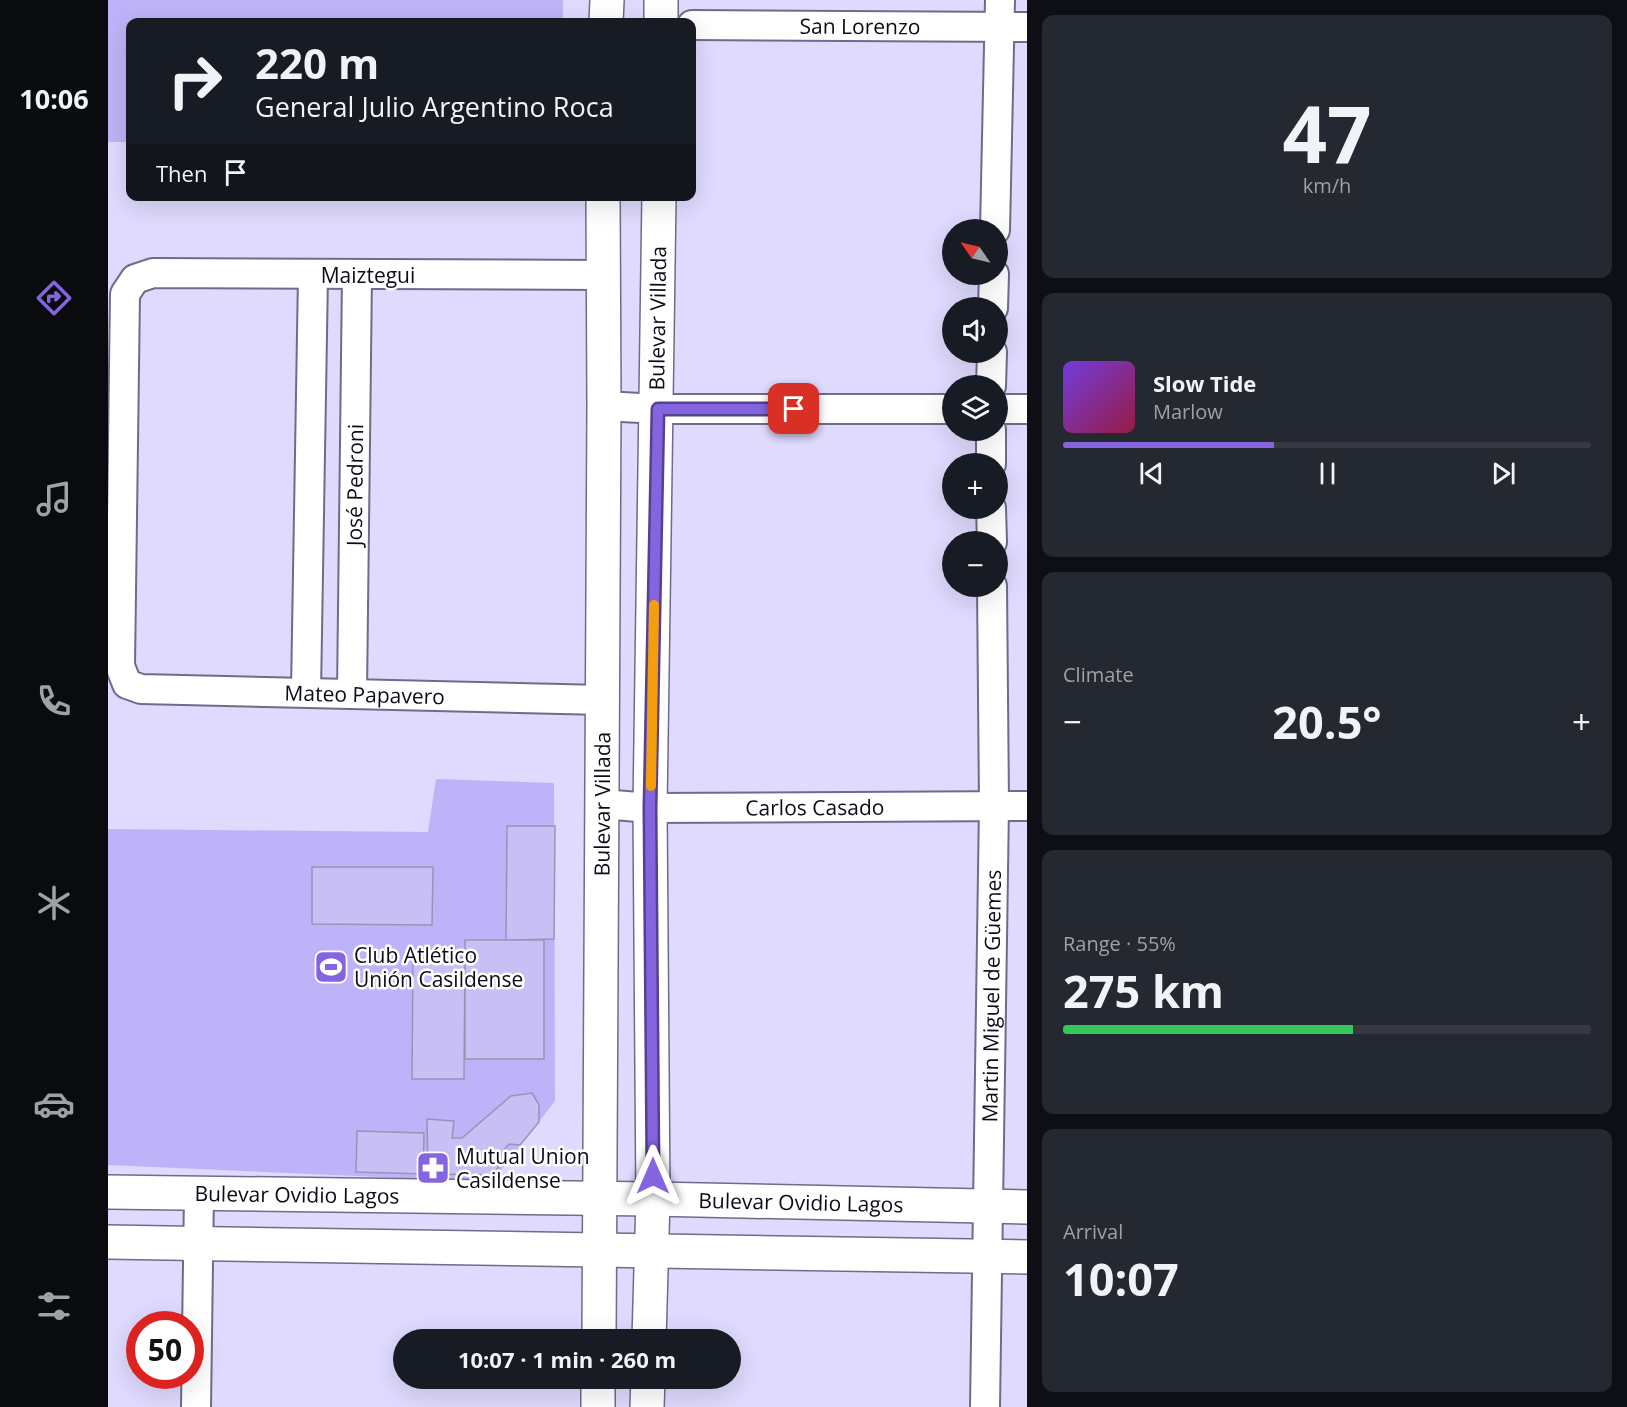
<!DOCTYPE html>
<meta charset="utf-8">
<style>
:root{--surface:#171b24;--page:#242831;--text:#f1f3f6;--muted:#9ea1a6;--line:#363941;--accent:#8464df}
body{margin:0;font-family:"Open Sans",sans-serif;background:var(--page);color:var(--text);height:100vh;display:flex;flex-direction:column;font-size:22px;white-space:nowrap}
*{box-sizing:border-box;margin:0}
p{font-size:20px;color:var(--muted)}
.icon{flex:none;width:33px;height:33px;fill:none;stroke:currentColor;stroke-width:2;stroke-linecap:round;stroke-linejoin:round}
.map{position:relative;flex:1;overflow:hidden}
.sheet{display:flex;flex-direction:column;gap:15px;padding:15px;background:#0d0f14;width:600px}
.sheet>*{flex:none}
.guide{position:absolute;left:18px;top:18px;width:570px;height:183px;border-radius:12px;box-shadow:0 6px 24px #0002;background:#171b24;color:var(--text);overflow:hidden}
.needle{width:39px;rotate:304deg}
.tools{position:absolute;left:834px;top:219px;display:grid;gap:12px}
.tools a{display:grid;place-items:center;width:66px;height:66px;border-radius:50%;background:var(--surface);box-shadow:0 6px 24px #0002;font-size:30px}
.speed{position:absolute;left:18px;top:1311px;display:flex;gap:12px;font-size:30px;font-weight:700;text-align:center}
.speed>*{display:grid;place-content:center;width:78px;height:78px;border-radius:50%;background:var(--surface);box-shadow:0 6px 24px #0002;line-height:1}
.speed .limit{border:9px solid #d22;background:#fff;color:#111}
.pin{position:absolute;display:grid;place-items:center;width:51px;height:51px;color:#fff;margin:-26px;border-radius:12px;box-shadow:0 3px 9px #0006}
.me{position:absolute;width:66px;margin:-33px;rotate:0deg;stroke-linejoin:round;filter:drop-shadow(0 0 4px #0008)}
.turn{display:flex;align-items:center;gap:21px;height:126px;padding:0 30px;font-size:27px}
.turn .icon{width:78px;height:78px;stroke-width:2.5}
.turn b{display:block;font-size:42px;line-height:51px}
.then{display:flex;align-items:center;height:57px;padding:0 30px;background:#0003;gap:12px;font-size:22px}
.big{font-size:45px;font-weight:700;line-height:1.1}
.sheet .tile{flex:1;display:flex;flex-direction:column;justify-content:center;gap:9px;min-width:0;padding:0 21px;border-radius:12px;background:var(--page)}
.sheet .dial{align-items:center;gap:0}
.dial b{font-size:78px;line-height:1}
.song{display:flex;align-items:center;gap:18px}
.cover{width:72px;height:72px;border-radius:9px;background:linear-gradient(135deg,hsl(260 70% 55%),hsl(340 70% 35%))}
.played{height:6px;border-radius:3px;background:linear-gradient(90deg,var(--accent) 40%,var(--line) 40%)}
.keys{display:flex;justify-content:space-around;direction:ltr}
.heat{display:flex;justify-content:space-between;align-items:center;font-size:33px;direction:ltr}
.charge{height:9px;border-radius:4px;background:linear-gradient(90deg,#34c759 55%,var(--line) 0)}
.trip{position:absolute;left:285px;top:1329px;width:348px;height:60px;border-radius:30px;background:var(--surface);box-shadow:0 6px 24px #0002;font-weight:700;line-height:60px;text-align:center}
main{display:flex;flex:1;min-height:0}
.menu{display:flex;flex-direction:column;width:108px;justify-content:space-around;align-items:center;background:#090b0e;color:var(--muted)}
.menu .icon{width:42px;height:42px}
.menu .active{color:var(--accent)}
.menu b{font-size:27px;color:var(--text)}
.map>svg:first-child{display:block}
.green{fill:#beb3f8}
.building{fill:#c8bff5;stroke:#9994b5;stroke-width:1.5}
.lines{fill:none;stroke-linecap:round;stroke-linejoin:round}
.minor-casing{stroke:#706b8b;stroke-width:32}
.major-casing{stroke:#706b8b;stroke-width:36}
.minor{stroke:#fff;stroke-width:28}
.major{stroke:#fff;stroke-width:33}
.route-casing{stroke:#564191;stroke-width:15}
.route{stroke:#8464df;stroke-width:10}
.slow{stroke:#f59e0b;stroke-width:10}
.labels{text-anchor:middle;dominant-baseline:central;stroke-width:5;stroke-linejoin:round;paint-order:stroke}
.street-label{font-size:21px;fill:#0d0b17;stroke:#fff}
.poi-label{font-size:21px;fill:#0d0b17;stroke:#fff;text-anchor:start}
</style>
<main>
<nav class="menu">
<b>10:06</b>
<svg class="icon active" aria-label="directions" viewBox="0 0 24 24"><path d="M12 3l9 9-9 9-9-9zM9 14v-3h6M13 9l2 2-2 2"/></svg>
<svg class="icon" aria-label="music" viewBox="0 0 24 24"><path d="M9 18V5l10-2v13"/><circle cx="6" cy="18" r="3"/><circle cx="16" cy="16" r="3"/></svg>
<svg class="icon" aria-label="phone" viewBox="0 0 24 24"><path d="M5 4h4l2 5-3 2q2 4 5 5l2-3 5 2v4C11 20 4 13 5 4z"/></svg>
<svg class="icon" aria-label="climate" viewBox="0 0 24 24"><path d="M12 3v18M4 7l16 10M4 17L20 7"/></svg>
<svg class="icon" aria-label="car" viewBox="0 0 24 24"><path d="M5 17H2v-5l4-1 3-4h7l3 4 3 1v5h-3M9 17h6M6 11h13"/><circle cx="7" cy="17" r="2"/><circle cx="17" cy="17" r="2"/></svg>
<svg class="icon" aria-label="filters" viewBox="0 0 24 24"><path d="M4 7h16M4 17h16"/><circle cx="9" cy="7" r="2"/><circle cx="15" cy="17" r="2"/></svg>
</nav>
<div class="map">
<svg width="919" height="1407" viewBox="0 0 919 1407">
<rect width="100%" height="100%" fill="#dfdafe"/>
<path class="green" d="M0 0H455V22H22V142H0Z
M328 779 446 783 447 1101 384 1182 0 1165V829L320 832Z"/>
<path class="building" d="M399 826H447L446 939 398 940Z
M204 867H325L324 925 204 924Z
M357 940H436V1059H357Z
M357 958 356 1079H304L305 959Z
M424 1093 431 1105V1122L412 1145 401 1144 389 1158 390 1168 385 1175 320 1174 319 1119 346 1121 344 1138H354L403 1096Z
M249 1131 316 1133 315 1174 248 1172Z"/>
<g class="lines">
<defs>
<g id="minor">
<path id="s1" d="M584 25 919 27"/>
<path d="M887 230 892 0"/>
<path id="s2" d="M494 275 45 273 27 279 17 294 12 666 19 684 33 689 495 700"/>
<path d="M885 308 886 274"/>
<path d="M883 386 884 352"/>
<path d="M496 406 550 409H844"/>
<path d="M890 409H919"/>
<path d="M883 430V464"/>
<path d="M883 508 884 542"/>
<path d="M198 692 205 275"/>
<path id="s3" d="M244 693 249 275"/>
<path id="s4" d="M494 804 542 808 919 806"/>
<path d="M88 1407 91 1193"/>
<path id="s5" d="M877 1407 886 805 884 586"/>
</g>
<g id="major">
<path d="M498 22 499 0"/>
<path d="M553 22V0"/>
<path id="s6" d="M0 1192 545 1199 919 1207"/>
<path d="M0 1242 919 1257"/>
<path id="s7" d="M491 1340 496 406 495 196"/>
<path id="s8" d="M541 1340 545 1199 542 808 551 196"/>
<path d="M490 1407V1378"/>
<path d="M539 1407 540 1378"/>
</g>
</defs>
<use href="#minor" class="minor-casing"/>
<use href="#major" class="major-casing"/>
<use href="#minor" class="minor"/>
<use href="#major" class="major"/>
</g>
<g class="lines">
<defs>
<path id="route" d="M545 1176 542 808 550 409H686"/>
</defs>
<use href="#route" class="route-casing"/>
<use href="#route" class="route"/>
<path class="slow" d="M543 786 546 605"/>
</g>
<defs>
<symbol id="stadium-square" viewBox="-11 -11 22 22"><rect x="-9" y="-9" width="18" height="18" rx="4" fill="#8464df" stroke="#fff"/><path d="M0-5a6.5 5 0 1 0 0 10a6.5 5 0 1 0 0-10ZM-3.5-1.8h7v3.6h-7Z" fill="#fff"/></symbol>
<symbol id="pharmacy-square" viewBox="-11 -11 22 22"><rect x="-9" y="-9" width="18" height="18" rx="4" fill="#8464df" stroke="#fff"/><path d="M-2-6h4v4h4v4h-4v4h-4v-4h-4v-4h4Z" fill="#fff"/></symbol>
</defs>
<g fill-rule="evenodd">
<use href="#stadium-square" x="204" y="948" width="38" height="38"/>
<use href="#pharmacy-square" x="306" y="1149" width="38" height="38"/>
</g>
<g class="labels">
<g class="street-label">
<text stroke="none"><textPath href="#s1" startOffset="168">San Lorenzo</textPath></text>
<text x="260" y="275">Maiztegui</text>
<text stroke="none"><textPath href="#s8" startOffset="1022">Bulevar Villada</textPath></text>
<text stroke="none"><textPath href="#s3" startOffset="208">José Pedroni</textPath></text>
<text stroke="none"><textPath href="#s2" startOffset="1116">Mateo Papavero</textPath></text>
<text stroke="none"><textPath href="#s7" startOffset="536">Bulevar Villada</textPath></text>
<text stroke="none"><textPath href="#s4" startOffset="213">Carlos Casado</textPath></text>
<text stroke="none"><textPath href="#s5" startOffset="411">Martin Miguel de Güemes</textPath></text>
<text stroke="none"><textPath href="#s6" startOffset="189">Bulevar Ovidio Lagos</textPath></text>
<text stroke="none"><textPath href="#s6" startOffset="693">Bulevar Ovidio Lagos</textPath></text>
</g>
<g class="poi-label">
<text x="246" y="955">Club Atlético<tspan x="246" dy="24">Unión Casildense</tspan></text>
<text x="348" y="1156">Mutual Union<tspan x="348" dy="24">Casildense</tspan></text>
</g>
</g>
</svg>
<div class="tools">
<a><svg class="needle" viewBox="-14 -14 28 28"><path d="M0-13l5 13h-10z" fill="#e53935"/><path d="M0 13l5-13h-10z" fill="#9ea1a6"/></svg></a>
<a><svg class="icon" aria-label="sound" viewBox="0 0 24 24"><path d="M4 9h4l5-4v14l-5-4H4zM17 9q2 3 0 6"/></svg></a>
<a><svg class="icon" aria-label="layers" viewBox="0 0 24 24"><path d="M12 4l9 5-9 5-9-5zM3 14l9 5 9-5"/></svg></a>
<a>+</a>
<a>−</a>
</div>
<div class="speed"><div class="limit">50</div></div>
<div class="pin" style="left:686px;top:409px;background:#d93025"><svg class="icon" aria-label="arrive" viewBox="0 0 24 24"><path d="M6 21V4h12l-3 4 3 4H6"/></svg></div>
<svg class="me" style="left:545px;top:1176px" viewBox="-20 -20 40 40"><path d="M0-17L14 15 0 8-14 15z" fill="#8464df" stroke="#fff" stroke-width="4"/></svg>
<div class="trip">10:07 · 1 min · 260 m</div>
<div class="guide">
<div class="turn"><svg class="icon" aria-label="right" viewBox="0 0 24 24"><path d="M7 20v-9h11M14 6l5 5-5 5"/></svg><div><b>220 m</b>General Julio Argentino Roca</div></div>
<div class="then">Then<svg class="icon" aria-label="arrive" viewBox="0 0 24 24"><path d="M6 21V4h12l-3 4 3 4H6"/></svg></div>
</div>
</div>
<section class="sheet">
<div class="tile dial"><b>47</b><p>km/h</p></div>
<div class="tile">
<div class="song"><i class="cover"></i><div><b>Slow Tide</b><p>Marlow</p></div></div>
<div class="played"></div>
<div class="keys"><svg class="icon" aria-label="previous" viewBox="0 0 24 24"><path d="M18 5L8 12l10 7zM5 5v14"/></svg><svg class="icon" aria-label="pause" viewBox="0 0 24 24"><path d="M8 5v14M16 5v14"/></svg><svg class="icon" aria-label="next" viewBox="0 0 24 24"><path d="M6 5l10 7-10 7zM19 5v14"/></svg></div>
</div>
<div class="tile"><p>Climate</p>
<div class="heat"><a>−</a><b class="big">20.5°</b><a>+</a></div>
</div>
<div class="tile"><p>Range · 55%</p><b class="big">275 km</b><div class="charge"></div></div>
<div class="tile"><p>Arrival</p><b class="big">10:07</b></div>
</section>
</main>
